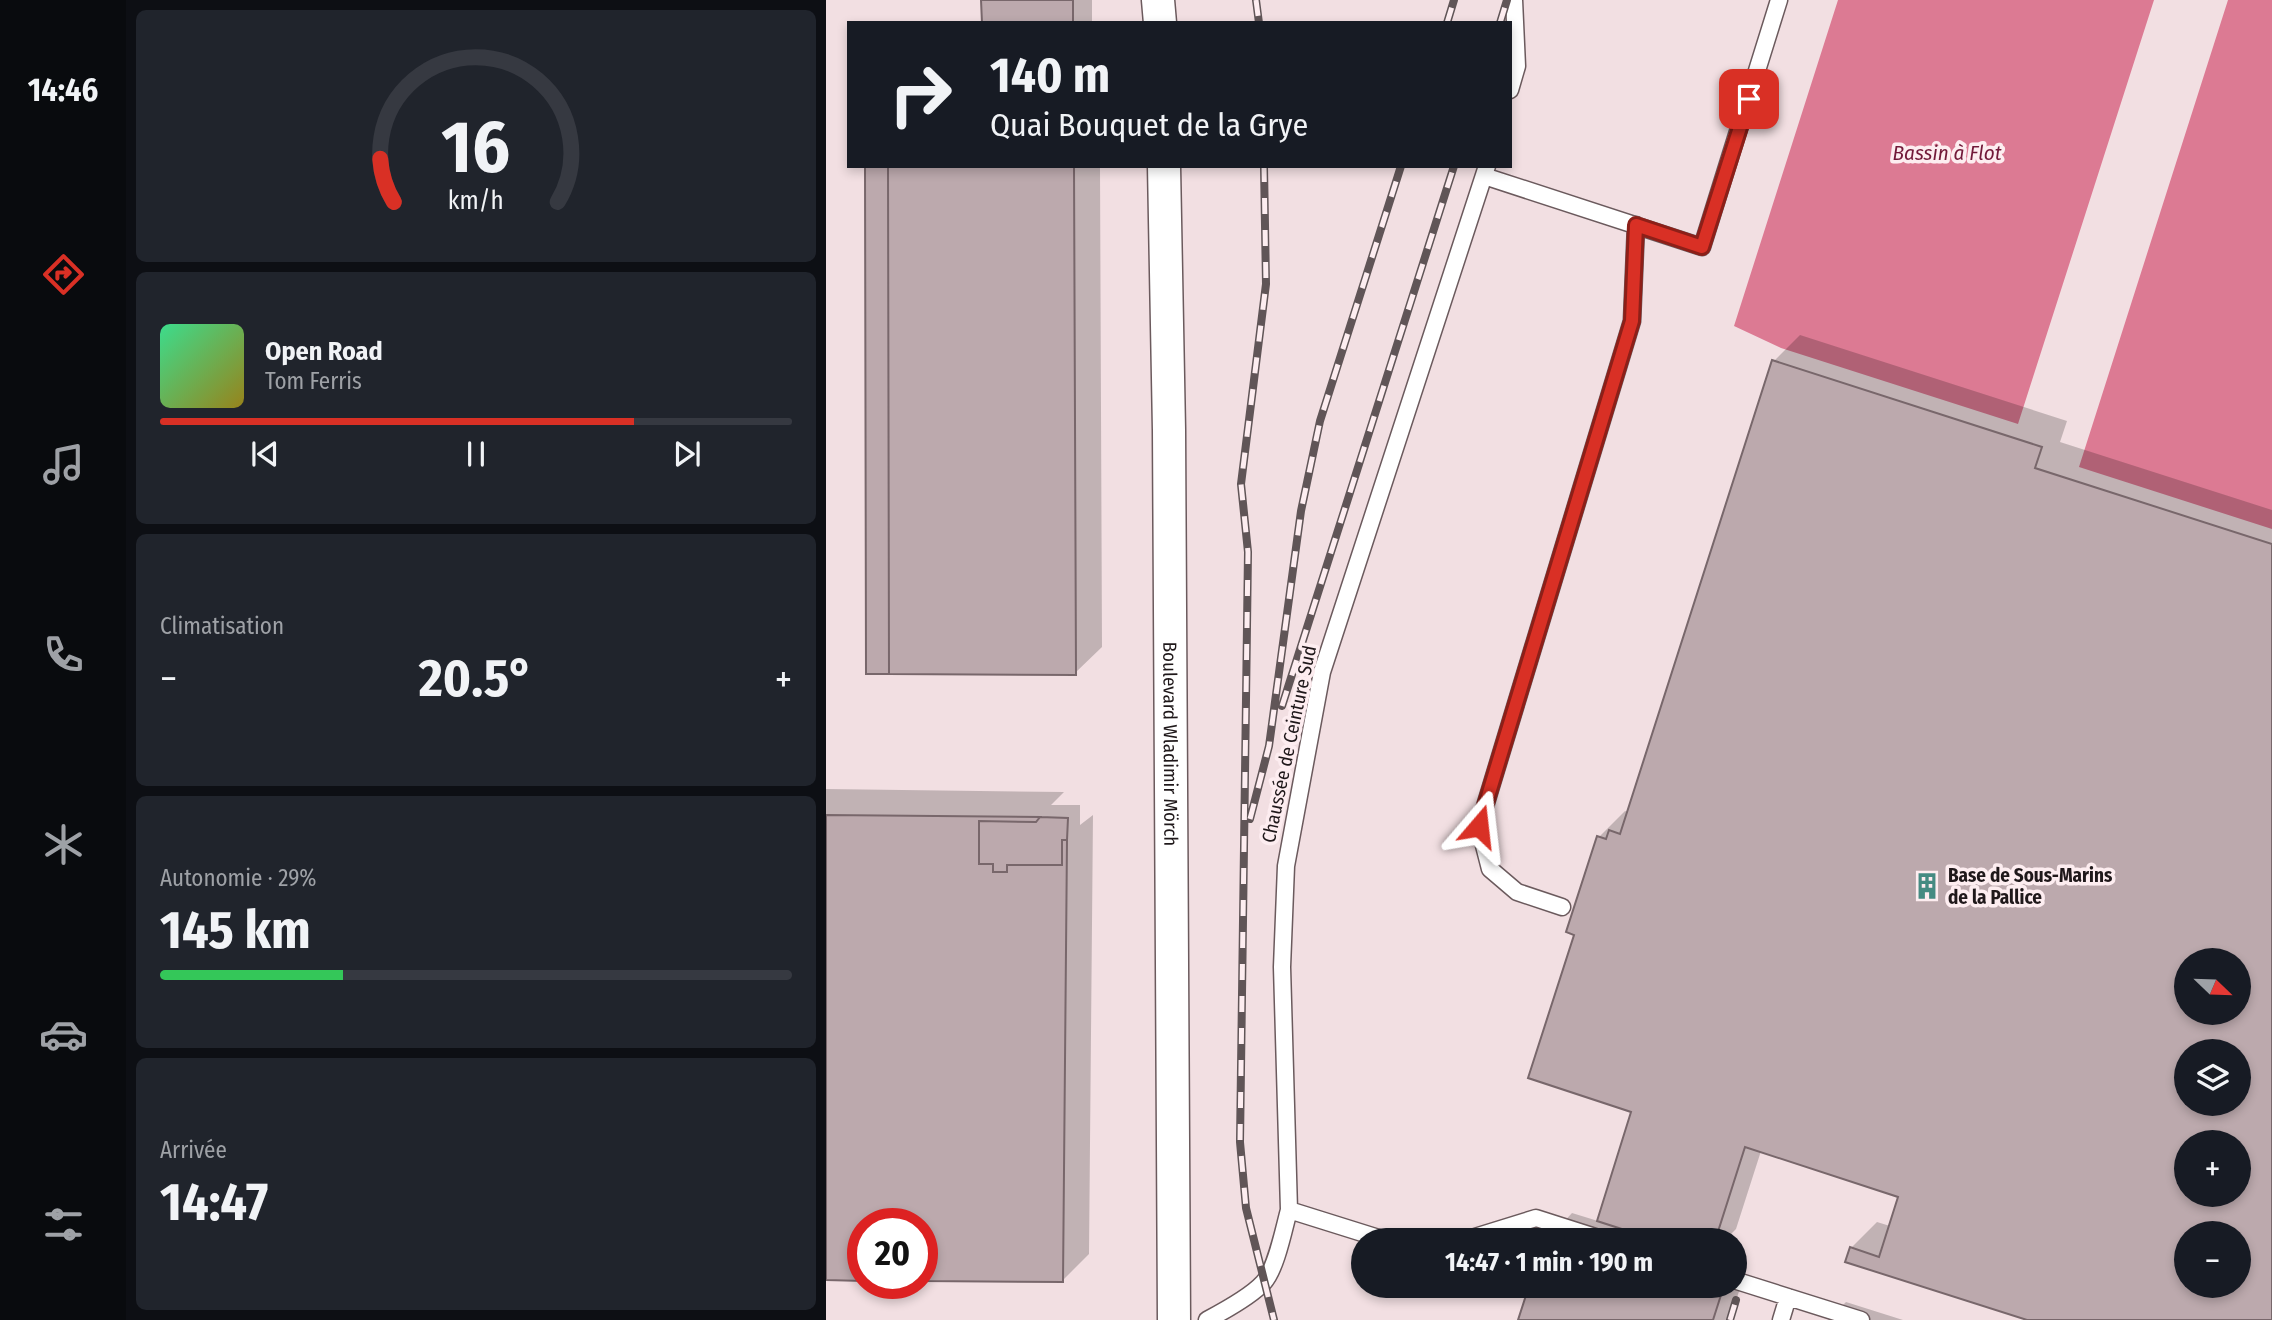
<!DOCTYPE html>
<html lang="fr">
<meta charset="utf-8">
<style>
:root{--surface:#171b24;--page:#20242c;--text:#f1f3f6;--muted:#9ea1a6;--line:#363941;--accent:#d93025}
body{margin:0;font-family:"Fira Sans Condensed",sans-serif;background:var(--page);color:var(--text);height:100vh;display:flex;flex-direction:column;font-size:26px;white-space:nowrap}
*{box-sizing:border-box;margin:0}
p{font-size:23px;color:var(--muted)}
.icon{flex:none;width:38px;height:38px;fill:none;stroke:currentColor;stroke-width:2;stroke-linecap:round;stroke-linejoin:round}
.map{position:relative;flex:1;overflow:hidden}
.sheet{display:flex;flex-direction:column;gap:10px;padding:10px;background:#0d0f14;width:700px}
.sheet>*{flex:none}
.banner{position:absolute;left:21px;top:21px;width:665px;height:147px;border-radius:0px;box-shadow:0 4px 10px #0003;background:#171b24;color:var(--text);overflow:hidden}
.needle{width:46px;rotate:113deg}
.fabs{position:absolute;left:1348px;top:948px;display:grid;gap:14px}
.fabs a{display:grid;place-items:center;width:77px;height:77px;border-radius:50%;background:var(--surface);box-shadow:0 4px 10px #0003;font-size:35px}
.speed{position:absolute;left:21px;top:1208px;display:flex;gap:14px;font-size:35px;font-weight:700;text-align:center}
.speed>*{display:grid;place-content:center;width:91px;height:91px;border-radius:50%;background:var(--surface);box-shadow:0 4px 10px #0003;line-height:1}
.speed .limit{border:10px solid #d22;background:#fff;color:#111}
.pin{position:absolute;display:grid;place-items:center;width:60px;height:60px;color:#fff;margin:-30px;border-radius:14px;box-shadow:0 4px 10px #0006}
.me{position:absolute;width:77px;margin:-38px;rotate:17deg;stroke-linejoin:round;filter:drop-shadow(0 0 5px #0008)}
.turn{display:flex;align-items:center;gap:24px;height:147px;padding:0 28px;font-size:32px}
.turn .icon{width:91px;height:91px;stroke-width:2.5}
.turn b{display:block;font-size:49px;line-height:60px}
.big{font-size:52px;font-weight:700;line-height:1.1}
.sheet .widget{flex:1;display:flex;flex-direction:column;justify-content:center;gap:10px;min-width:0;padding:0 24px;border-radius:10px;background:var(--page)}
.sheet .dial{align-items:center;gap:0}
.dial svg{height:182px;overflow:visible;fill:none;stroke:var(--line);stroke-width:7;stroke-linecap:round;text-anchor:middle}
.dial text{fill:var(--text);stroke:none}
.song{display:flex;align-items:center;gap:21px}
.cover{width:84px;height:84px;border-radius:10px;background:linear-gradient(135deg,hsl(150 70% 55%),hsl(50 70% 35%))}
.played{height:7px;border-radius:4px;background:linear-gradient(90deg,var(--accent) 75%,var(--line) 75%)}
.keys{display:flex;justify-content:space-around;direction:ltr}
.heat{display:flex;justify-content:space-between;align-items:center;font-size:38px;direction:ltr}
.charge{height:10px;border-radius:5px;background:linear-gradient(90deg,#34c759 29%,var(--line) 0)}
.trip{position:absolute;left:525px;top:1228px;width:396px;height:70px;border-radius:35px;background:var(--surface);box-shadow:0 4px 10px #0003;font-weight:700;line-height:70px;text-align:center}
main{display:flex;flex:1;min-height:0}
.dock{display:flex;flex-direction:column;width:126px;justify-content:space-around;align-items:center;background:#090b0e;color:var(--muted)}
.dock .icon{width:49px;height:49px}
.dock .current{color:var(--accent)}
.dock b{font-size:32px;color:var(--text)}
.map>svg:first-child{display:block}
.water{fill:#dc7a93}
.shadow{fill:#0003;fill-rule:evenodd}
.building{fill:#bca9ad;stroke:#78676b;stroke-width:2;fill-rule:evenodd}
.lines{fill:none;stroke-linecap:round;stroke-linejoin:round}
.lane-casing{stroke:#6b5a5d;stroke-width:19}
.street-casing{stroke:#6b5a5d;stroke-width:35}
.lane{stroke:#fff;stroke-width:16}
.street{stroke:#fff;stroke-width:32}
.rail-casing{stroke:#605557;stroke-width:8}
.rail{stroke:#fdedf0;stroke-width:5;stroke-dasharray:16;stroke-linecap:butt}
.route-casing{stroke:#8d1f18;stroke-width:18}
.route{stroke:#d93025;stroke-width:12}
.labels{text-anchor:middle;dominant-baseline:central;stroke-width:7;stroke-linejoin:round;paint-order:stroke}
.street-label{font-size:19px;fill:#1f181a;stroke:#fdedf0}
.poi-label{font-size:19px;font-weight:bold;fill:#1f181a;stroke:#fdedf0;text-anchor:start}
.water-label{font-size:21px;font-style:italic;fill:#721939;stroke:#fdedf0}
</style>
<main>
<nav class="dock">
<b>14:46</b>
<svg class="icon current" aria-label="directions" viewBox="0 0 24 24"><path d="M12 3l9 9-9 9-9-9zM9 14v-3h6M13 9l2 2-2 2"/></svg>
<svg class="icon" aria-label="music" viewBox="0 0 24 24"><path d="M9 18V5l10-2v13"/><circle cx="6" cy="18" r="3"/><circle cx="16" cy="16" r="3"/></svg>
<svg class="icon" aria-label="phone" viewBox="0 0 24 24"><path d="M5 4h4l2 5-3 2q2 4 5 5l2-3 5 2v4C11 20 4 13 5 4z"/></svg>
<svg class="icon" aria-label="climate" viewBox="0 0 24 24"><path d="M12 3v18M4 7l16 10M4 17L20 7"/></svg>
<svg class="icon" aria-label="car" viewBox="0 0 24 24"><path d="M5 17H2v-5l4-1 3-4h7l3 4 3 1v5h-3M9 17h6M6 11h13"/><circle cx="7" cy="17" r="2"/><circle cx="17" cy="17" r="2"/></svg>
<svg class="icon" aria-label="filters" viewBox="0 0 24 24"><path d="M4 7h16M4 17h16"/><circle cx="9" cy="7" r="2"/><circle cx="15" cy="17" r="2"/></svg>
</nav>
<section class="sheet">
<div class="widget dial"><svg viewBox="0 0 100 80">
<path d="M14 69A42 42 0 1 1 86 69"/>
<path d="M14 69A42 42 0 0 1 8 50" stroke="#d93025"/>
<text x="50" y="56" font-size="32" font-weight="700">16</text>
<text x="50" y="72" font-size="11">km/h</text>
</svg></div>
<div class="widget">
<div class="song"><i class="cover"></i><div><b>Open Road</b><p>Tom Ferris</p></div></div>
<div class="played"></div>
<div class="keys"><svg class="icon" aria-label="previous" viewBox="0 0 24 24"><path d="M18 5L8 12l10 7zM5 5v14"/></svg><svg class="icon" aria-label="pause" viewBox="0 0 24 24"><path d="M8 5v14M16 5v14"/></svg><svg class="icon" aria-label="next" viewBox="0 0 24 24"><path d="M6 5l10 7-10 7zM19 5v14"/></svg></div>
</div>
<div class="widget"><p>Climatisation</p>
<div class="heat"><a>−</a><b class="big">20.5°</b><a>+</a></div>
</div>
<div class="widget"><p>Autonomie · 29%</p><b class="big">145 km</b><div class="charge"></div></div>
<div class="widget"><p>Arrivée</p><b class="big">14:47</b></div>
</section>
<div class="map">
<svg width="1446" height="1320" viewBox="0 0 1446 1320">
<rect width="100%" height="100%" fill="#f2dfe2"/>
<path class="water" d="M1012 0H1328L1192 424 955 348 908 326Z
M1402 0H1446V529L1253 467Z"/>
<path class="shadow" d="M157 0H266V23H157Z
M41 166H274L276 647 249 673Z
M974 335 1241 421 1234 442 1446 510V1320H1207L1025 1248 1051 1222 1064 1226 1074 1195 935 1151 910 1229 898 1241H720L746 1213 772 1221 808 1110 750 934 773 837 799 811 803 812 948 361ZM1360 961H1412V1013H1360ZM1360 1052H1412V1104H1360ZM1360 1143H1412V1195H1360ZM1360 1234H1412V1286H1360Z
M0 789 238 792 225 805H254V825L267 815 263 1254 237 1280 96 1223H37L0 1278Z
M908 1265 920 1269 904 1320H694L705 1286H908Z
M1020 1302 1077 1320H1002Z"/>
<path class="building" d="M155 0H247V23H156Z
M39 166H62L63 674H40Z
M62 166H248L250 675 63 674Z
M946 360 1216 447 1209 468 1446 544V1320H1201L1019 1262 1024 1247 1053 1257 1072 1197 919 1147 889 1241H833L771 1221 805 1112 702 1078 748 935 740 932 771 836 780 839 783 830 794 834ZM1360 961H1412V1013H1360ZM1360 1052H1412V1104H1360ZM1360 1143H1412V1195H1360ZM1360 1234H1412V1286H1360Z
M0 815 214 817 210 822 153 821V864H167V872H181V865H236V840H241L237 1282 96 1281V1223H37V1281L0 1280Z
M214 817 242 818 241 840H236V865H181V872H167V864H153V821L210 822Z
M703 1286H868L895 1295 887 1320H692Z"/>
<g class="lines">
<defs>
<path id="lane" d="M684 90 691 66 688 0
M658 176 876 247 953 0
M736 907 691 892 664 869 653 826 806 321 810 225
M463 1210 562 1241
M636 1241 710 1218 782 1241
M908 1280 1035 1320
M381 1320C398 1311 424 1297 437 1283 450 1270 458 1228 463 1210L456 967 460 866 496 672 661 166
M955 1320 962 1297"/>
<g id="street">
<path d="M332 0 334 23"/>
<path id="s1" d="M338 166 343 430 348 1320"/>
</g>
</defs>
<use href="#lane" class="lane-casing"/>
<use href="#street" class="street-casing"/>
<use href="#lane" class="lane"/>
<use href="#street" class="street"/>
<defs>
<path id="rail" d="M430 0 433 23
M621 23 628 0
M674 23 681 0
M438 166 440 284 415 484 422 552 414 1142 420 1208 448 1320
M456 706 628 166
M424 819 443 746 475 511 494 421 575 166
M904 1320 910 1300"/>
</defs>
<use href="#rail" class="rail-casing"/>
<use href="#rail" class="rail"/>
</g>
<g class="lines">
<defs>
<path id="route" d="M653 826 806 321 810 225 876 247 923 99"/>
</defs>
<use href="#route" class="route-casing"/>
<use href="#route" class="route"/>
</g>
<defs>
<symbol id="building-bare" viewBox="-9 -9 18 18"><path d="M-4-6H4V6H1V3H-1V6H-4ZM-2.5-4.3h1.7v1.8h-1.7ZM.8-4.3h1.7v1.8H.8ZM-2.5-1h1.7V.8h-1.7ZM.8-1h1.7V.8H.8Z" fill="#458b82" stroke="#fdedf0" stroke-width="2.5" paint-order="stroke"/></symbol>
</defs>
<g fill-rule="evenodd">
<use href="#building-bare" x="1082" y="867" width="38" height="38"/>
</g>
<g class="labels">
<g class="street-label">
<text stroke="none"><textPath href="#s1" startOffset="578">Boulevard Wladimir Mörch</textPath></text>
<text transform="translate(463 744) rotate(-78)">Chaussée de Ceinture Sud</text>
</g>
<g class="poi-label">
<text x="1122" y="875">Base de Sous-Marins<tspan x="1122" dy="22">de la Pallice</tspan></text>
</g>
<g class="water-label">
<text x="1121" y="153">Bassin à Flot</text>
</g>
</g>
</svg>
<div class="fabs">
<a><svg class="needle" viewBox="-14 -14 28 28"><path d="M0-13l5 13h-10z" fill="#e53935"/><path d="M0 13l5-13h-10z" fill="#9ea1a6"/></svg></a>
<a><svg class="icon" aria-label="layers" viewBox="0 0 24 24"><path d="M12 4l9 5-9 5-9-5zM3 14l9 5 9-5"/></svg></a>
<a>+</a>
<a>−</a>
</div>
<div class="speed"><div class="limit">20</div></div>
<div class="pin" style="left:923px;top:99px;background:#d93025"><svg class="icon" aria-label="arrive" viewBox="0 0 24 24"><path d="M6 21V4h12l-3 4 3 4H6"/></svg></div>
<svg class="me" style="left:653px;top:826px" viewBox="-20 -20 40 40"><path d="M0-17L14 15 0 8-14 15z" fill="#d93025" stroke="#fff" stroke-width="4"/></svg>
<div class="trip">14:47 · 1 min · 190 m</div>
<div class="banner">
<div class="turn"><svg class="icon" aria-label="right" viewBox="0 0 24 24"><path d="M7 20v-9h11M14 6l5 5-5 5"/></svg><div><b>140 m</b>Quai Bouquet de la Grye</div></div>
</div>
</div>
</main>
